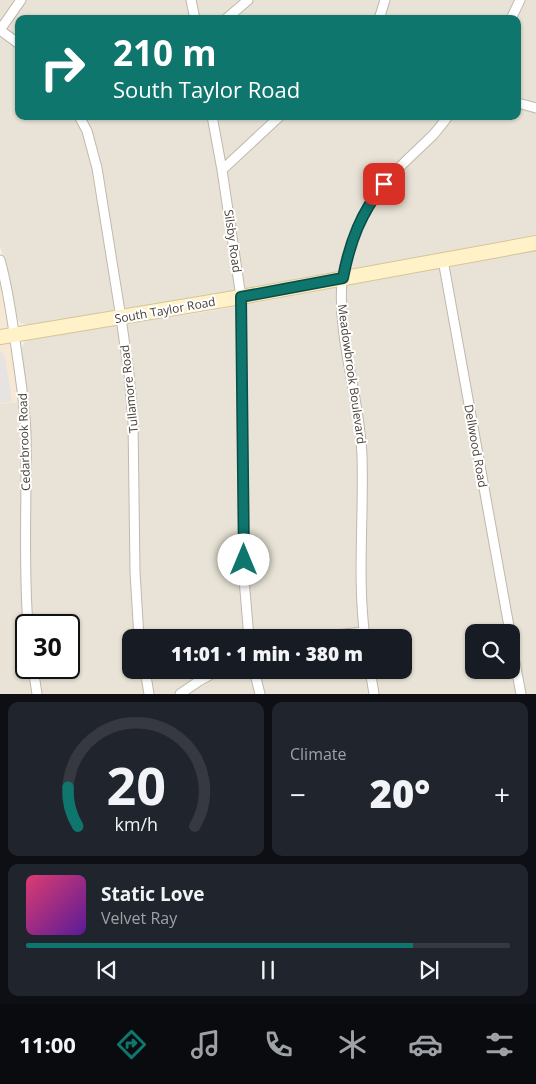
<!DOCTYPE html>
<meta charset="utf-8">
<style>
:root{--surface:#171b24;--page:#20242c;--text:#f1f3f6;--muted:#9ea1a6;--line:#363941;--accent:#0f766e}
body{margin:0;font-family:"Open Sans",sans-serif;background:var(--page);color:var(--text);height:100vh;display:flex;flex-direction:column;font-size:19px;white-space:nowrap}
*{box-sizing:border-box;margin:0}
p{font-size:16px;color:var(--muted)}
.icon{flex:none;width:28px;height:28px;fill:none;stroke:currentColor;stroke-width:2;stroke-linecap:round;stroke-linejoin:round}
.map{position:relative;height:694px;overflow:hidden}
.details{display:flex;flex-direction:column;gap:8px;padding:8px;background:#0d0f14;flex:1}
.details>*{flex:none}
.banner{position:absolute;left:15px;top:15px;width:506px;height:105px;border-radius:10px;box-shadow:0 1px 4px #0004;background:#0f766e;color:#fff;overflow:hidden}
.tools{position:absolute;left:465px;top:624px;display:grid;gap:10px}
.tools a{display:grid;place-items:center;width:55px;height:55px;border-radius:10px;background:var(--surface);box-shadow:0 1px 4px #0004;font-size:25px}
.speed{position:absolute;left:15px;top:614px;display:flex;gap:10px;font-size:25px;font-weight:700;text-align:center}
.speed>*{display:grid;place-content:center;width:65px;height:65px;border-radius:50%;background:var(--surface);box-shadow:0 1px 4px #0004;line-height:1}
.speed .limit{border:2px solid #111;border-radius:8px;background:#fff;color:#111}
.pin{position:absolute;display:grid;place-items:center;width:42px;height:42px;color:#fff;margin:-21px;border-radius:10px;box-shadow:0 2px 8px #0006}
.me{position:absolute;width:55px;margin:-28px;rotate:0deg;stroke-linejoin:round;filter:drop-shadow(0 0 4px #0008)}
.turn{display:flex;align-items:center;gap:18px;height:105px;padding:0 15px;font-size:22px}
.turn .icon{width:65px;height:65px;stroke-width:2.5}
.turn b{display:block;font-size:35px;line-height:42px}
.big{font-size:38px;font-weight:800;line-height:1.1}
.details .widget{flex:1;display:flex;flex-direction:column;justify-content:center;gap:8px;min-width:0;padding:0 18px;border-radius:10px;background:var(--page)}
.details .dial{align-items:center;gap:0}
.dial svg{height:130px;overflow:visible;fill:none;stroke:var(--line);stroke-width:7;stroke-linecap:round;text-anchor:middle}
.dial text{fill:var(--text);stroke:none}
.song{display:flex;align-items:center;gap:15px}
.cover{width:60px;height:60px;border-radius:8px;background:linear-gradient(135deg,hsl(340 70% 55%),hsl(270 70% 35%))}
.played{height:5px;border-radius:2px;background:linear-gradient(90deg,var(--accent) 80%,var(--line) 80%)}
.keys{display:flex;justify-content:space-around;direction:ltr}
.heat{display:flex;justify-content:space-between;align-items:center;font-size:28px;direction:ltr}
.details .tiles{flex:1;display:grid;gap:8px;grid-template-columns:1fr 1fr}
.widget:last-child{grid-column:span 2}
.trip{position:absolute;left:122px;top:629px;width:290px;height:50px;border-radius:10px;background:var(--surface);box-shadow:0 1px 4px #0004;font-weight:800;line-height:50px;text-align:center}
.tab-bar{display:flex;height:80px;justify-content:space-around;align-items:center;background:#090b0e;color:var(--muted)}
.tab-bar .icon{width:35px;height:35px}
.tab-bar .active{color:var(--accent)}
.tab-bar b{font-size:22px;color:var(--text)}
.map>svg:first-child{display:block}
.residential{fill:#e8e3d6;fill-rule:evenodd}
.commercial{fill:#f6e8d4}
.parking{fill:#e6e3e0}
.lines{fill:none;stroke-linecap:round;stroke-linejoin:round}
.street-casing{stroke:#c0b9ab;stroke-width:11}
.secondary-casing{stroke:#d5c598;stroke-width:16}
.street{stroke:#fff;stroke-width:9}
.secondary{stroke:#fff2c8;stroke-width:14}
.route-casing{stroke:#0a4d48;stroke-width:12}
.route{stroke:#0f766e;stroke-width:9}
.labels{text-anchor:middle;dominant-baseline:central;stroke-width:4;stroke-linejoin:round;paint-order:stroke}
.street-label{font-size:12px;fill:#484137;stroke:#fff}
</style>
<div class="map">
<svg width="536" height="694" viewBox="0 0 536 694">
<rect width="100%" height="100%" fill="#f4f1e8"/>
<path class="residential" d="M0 0H536V239L28 325 20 323 15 315 7 268 0 247ZM19 19H518V116H19Z
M536 249V694H0V404L27 401 21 349 25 341 29 339 217 310 349 285 351 283ZM26 625H69V668H26ZM474 632H511V670H474ZM131 638H404V670H131Z"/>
<path class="commercial" d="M0 280 16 381 18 402 0 404Z"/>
<path class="parking" d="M0 351 5 356 12 402 0 403Z"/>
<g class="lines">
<defs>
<path id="street" d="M191 0 195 19
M226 19 248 0
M379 19 385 0
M511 19 520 0
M0 30 21 0
M0 30 19 44
M518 103 536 108
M79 116 87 131 97 168 121 318 129 374 133 420 135 572 139 638
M212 116 222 170 241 297 244 579 249 638
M222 170 280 116
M0 260C8 288 12 318 16 347 20 376 25 405 26 434 27 498 23 561 28 625
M443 260 510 632
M306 638 364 632
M365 638C357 579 364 516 362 456 360 398 337 338 342 281 345 258 353 236 363 216 379 182 408 160 434 134 439 128 444 122 448 116
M511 641 521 694
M33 668 37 694
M145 670 149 694
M254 670 260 694
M370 670 374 694
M180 694 199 681 219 670"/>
<path id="secondary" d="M0 337 241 297 536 243"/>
</defs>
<use href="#street" class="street-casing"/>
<use href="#secondary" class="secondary-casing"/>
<use href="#street" class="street"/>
<use href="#secondary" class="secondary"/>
</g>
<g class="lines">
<defs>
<path id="route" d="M244 560 241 297 343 278C350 241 361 213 384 184"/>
</defs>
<use href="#route" class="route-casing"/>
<use href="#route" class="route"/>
</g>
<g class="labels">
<g class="street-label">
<text transform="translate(233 241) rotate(82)">Silsby Road</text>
<text transform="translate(165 310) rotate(-10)">South Taylor Road</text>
<text transform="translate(352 374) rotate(82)">Meadowbrook Boulevard</text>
<text transform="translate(129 389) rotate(-96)">Tullamore Road</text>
<text transform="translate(24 442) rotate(-92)">Cedarbrook Road</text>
<text transform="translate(476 446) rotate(80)">Dellwood Road</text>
</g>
</g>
</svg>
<div class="tools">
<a><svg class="icon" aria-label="search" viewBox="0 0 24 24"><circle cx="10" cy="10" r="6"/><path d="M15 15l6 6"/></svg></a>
</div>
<div class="speed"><div class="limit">30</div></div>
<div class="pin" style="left:384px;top:184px;background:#d93025"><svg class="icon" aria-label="arrive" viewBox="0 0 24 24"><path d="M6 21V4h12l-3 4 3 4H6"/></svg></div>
<svg class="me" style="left:244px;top:560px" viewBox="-20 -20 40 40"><circle r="19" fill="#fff"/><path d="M0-13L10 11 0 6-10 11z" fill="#0f766e"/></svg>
<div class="trip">11:01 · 1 min · 380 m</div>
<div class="banner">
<div class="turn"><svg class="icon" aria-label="right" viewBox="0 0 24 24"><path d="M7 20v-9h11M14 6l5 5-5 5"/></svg><div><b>210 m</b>South Taylor Road</div></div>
</div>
</div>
<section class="details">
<div class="tiles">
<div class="widget dial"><svg viewBox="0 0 100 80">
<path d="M14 69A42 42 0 1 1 86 69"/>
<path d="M14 69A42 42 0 0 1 8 45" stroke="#0f766e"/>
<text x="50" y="56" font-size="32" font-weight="700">20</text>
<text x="50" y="72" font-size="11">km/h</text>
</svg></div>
<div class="widget"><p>Climate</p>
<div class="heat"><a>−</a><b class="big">20°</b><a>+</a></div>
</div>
<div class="widget">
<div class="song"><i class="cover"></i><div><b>Static Love</b><p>Velvet Ray</p></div></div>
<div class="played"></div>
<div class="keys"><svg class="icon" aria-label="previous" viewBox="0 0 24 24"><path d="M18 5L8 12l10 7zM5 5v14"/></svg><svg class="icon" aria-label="pause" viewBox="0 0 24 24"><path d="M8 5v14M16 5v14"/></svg><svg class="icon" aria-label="next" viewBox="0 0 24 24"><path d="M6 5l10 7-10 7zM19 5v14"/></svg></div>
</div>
</div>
</section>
<nav class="tab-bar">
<b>11:00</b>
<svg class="icon active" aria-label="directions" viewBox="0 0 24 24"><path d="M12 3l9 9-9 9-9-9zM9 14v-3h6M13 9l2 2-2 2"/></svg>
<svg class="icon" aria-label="music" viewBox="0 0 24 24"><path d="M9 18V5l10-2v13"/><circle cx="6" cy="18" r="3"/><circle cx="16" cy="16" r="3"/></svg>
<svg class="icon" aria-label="phone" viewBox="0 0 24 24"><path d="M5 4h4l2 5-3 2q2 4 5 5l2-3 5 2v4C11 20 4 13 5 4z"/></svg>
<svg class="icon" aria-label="climate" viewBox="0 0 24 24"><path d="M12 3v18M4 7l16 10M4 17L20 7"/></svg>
<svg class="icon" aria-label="car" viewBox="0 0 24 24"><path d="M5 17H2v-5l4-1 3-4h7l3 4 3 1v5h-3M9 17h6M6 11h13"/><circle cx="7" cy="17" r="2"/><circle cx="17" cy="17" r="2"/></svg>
<svg class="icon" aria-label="filters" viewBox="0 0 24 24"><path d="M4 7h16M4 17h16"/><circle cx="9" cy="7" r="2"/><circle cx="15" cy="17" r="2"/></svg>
</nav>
